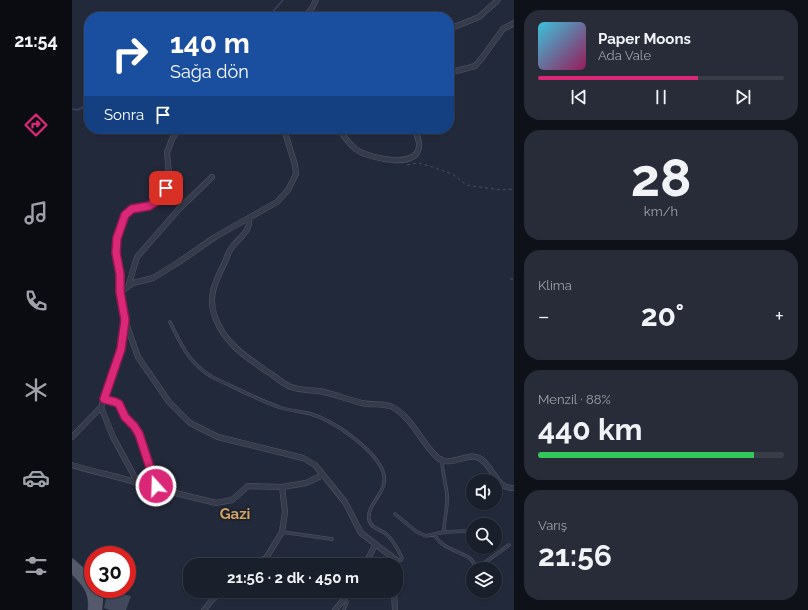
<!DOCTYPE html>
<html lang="tr">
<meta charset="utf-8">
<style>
:root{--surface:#1a1f2c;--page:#272c38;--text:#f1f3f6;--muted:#9fa2a9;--line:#383d48;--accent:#db2777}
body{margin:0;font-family:Raleway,sans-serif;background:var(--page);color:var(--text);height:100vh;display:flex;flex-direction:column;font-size:15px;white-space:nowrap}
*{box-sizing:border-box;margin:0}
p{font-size:13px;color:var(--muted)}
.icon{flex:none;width:22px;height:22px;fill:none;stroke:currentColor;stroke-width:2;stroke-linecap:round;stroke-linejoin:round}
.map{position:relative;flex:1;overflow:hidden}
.sheet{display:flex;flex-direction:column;gap:10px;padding:10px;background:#0e1118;width:294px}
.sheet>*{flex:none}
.hud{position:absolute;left:12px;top:12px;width:370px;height:122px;border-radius:16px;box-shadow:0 1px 3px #0004,0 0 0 1px var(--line);background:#1a4fa0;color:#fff;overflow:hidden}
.tools{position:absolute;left:394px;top:474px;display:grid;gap:8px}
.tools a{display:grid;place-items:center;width:36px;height:36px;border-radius:50%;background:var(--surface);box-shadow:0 1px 3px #0004,0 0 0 1px var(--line);font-size:20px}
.speed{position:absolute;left:12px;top:546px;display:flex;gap:8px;font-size:20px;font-weight:700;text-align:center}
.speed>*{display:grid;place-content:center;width:52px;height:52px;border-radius:50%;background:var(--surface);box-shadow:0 1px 3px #0004,0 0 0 1px var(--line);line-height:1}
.speed .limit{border:6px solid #d22;background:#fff;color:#111}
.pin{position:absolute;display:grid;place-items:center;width:34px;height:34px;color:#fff;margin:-17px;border-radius:8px;box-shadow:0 2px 6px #0006}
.me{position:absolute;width:44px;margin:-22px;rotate:340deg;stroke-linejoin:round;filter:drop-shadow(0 0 3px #0008)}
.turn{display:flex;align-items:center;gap:14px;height:84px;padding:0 20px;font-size:18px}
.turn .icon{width:52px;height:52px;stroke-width:2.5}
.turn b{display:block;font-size:28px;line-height:34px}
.then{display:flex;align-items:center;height:38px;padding:0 20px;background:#0003;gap:8px;font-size:15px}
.big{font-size:30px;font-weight:700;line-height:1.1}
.sheet .card{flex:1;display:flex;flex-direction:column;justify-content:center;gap:6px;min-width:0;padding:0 14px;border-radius:16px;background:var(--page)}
.sheet .dial{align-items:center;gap:0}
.dial b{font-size:52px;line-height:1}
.song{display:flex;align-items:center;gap:12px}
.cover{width:48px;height:48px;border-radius:6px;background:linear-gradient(135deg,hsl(190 70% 55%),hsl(330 70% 35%))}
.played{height:4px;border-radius:2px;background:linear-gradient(90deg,var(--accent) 65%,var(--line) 65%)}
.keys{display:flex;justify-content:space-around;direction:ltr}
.heat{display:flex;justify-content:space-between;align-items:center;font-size:22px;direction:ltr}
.charge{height:6px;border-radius:3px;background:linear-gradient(90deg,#34c759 88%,var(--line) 0)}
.trip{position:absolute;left:111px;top:558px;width:220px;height:40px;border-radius:16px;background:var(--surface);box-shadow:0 1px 3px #0004,0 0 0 1px var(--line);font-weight:700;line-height:40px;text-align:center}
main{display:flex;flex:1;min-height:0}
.menu{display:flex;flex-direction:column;width:72px;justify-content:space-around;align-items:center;background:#0a0c12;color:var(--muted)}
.menu .icon{width:28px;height:28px}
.menu .on{color:var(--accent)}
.menu b{font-size:18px;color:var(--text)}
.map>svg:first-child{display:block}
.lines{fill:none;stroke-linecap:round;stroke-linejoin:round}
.stream{stroke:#364261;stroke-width:1.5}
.building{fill:#41485c}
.service-casing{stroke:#515666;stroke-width:3.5}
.minor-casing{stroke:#515666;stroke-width:6}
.primary-casing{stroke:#3f4454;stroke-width:9}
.path{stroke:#425259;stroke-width:1;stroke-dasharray:3 3;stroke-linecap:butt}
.service{stroke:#363b4b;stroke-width:2.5}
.minor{stroke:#363b4b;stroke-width:5}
.primary{stroke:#545a6b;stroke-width:8}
.route-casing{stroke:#8e194d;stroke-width:10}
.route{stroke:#db2777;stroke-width:7}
.labels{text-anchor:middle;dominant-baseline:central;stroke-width:3.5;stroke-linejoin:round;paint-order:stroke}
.district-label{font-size:15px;font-weight:bold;fill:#d3a360;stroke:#1b212f}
</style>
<main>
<nav class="menu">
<b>21:54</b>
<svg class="icon on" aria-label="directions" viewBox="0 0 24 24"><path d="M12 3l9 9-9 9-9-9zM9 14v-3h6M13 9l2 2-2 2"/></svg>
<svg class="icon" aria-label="music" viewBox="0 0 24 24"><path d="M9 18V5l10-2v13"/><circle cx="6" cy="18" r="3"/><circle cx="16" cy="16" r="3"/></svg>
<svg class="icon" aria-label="phone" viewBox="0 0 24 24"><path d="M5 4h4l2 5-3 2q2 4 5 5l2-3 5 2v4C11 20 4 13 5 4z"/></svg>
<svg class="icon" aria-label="climate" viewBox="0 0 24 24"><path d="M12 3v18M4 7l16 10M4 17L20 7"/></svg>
<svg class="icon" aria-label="car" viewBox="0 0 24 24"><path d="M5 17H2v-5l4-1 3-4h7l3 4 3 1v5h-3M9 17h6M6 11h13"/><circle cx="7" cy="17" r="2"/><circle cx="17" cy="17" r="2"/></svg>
<svg class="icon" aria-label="filters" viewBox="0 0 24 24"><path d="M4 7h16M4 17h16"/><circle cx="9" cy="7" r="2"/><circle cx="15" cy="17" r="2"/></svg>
</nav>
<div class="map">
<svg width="442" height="610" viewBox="0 0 442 610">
<rect width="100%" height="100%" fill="#22293a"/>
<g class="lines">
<path class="stream" d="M155 17 164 13 188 17
M196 17 211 0
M0 109 5 110 17 105"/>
</g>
<path class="building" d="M40 592 59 596 54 610H38L32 608 35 594Z"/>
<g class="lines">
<defs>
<path id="service" d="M98 322C110 346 116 362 140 377 162 387 184 399 207 407 217 411 228 411 239 414 261 420 300 448 310 469 320 492 294 502 297 520 299 528 307 529 313 533 320 539 326 549 330 558L329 560H325
M370 460C370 472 374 483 375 495 376 507 372 519 372 532
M323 514 345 532 354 536 372 532 395 531 401 529
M210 532 260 539
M362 534C370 549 383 549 396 557 400 559 401 563 404 566H408L437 545
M272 610 275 602 274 599"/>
<path id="minor" d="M233 17 240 8 244 0
M377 29 407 17 426 0
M377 73 403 66 410 58 431 29 442 23
M267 129C272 137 279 147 288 152 301 158 344 169 347 147 348 141 345 135 342 129
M177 218C179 231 168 237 161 246 157 250 155 257 153 262 144 280 135 297 143 317 153 344 174 357 196 372 204 377 211 384 219 387 230 391 242 390 252 392 265 395 277 400 290 403 301 406 312 402 322 408 342 420 349 443 366 458 379 468 394 452 407 458 422 466 423 489 442 488
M56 287 65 257 107 209 140 177
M48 292 61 283 81 278 107 262 143 237 205 202 216 190 224 174 223 165 212 129
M53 320 66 357 97 402 118 423 146 437 231 458 243 465 273 502 289 533 324 560 323 565
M32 399 43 402 47 404 53 417 64 428 83 481 84 489
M29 407 41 437 66 483 79 487 144 503 160 500 176 486 210 487 234 483 251 475
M0 437 29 407 49 349 53 320 48 292V274L44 253 45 238 53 215 60 209 77 206 85 201 94 188 97 174 95 153 100 139 107 129
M0 465C22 472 44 476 66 483
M180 565 194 558 210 532 213 512 210 487
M293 565 303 545
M322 591 323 610
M132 610 140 600 151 591
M263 610 279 591"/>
<path id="primary" d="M0 563 21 582
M0 569C14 582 22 591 20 610
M25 589 27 597 26 610"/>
</defs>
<use href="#service" class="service-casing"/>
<use href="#minor" class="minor-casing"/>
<use href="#primary" class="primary-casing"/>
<path class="path" d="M335 165 346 163 361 167 382 175 394 185 429 190 442 189
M438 279H442"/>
<use href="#service" class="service"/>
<use href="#minor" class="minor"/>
<use href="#primary" class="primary"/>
</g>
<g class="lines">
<defs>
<path id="route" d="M84 486 67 434 62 426 53 417 47 404 43 402 32 399 49 349 53 320 48 292V274L44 253 45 238 53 215 60 209 77 206 85 201 94 188"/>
</defs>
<use href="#route" class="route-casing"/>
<use href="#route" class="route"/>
</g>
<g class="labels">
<g class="district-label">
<text x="163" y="514">Gazi</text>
</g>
</g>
</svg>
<div class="tools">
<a><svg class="icon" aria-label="sound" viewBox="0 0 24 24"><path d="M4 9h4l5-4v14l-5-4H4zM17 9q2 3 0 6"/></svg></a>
<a><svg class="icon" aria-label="search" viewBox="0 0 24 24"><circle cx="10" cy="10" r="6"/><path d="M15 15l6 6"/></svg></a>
<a><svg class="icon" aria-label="layers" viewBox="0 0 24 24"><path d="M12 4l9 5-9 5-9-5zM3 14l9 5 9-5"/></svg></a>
</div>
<div class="speed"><div class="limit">30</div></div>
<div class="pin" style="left:94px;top:188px;background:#d93025"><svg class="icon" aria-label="arrive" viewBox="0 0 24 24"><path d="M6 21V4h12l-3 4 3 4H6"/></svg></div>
<svg class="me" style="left:84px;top:486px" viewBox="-20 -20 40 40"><circle r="17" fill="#db2777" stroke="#fff" stroke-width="3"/><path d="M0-11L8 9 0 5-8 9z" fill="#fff"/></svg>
<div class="trip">21:56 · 2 dk · 450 m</div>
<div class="hud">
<div class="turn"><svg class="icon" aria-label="right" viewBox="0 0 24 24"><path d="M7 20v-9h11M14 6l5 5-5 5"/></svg><div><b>140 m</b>Sağa dön</div></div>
<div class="then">Sonra<svg class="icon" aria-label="arrive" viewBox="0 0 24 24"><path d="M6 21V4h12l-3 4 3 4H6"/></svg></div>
</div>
</div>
<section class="sheet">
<div class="card">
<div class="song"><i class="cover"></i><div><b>Paper Moons</b><p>Ada Vale</p></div></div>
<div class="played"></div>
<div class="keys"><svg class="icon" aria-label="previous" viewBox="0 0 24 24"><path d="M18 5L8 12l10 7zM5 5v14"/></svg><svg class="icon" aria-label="pause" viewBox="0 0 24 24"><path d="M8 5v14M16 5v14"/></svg><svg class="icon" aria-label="next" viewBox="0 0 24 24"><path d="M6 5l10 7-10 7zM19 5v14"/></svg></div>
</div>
<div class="card dial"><b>28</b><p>km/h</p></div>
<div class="card"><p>Klima</p>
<div class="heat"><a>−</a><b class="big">20°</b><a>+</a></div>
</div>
<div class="card"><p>Menzil · 88%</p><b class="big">440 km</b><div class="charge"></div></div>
<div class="card"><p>Varış</p><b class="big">21:56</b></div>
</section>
</main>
